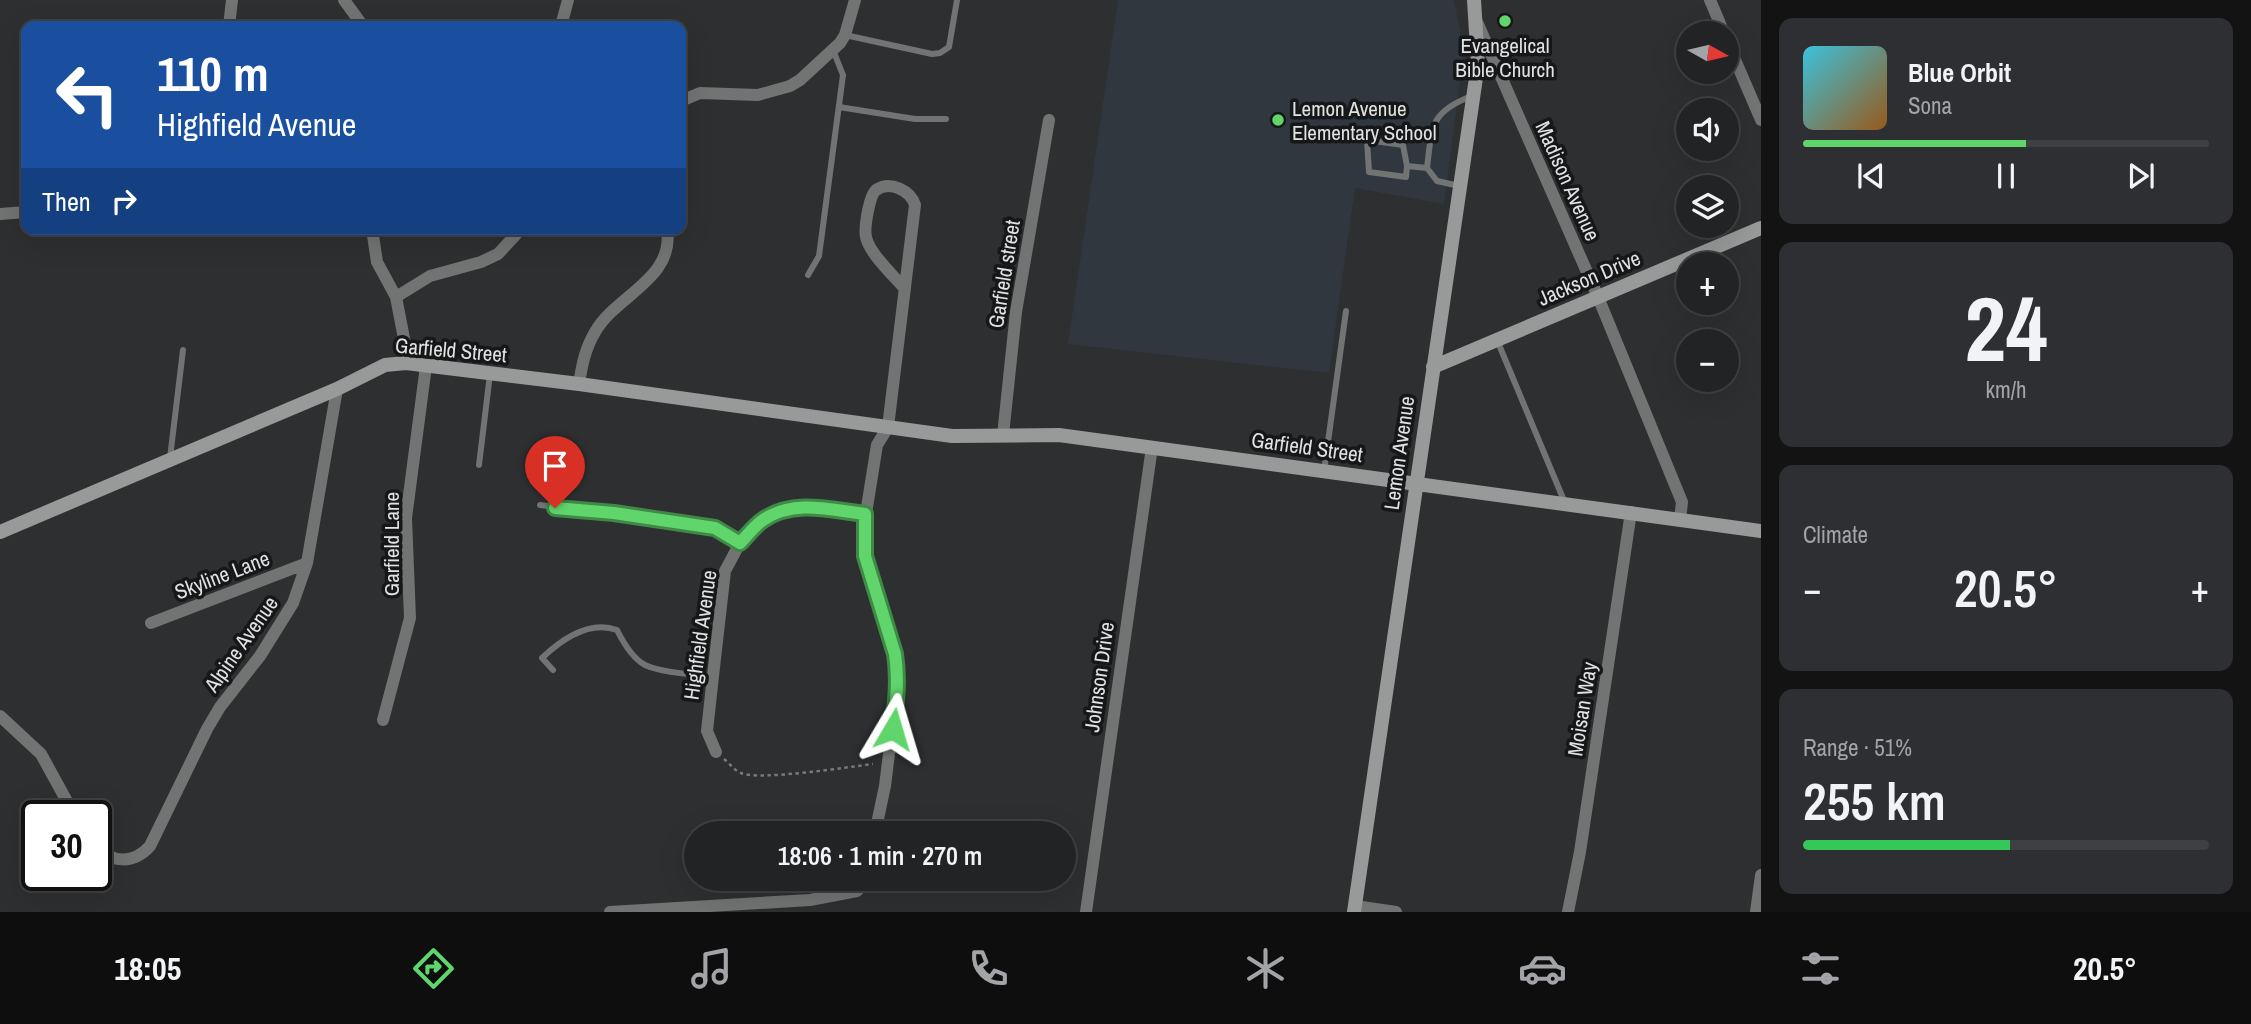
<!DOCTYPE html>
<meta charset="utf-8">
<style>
:root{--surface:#222325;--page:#2e2f32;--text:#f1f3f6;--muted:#a2a4a7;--line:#3f4042;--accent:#60d56b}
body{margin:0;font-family:"Archivo Narrow",sans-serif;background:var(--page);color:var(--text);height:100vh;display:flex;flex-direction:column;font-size:26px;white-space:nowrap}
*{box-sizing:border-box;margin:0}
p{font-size:23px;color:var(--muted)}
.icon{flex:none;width:38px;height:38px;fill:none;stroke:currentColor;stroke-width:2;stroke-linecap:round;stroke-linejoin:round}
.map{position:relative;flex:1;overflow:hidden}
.side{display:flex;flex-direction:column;gap:18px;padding:18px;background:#131314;width:490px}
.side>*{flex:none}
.guide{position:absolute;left:21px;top:21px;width:665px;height:214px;border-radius:14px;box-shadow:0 7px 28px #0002,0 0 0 2px var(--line);background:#1a4fa0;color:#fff;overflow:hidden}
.needle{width:46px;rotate:98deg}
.tools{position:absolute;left:1676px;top:21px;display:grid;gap:14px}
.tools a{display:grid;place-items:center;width:63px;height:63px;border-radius:50%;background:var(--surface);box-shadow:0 7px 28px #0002,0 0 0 2px var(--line);font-size:35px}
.speed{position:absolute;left:21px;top:800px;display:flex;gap:14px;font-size:35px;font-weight:700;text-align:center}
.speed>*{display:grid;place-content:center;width:91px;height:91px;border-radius:50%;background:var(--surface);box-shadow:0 7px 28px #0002,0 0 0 2px var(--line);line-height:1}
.speed .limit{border:4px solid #111;border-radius:10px;background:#fff;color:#111}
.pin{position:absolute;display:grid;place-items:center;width:60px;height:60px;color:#fff;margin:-72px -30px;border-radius:50% 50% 50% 0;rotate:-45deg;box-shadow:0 0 7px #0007}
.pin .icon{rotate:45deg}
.me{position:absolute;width:77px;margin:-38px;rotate:7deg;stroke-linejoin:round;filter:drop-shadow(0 0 5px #0008)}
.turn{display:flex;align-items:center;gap:24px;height:147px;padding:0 21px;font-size:32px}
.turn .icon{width:91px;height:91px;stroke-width:2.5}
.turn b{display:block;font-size:49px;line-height:60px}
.then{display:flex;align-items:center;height:66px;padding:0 21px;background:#0003;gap:14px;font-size:26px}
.big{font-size:52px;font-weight:600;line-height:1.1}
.side .card{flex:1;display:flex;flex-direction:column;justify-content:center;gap:10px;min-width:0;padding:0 24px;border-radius:14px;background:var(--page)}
.side .dial{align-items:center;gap:0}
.dial b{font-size:91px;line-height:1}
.song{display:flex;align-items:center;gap:21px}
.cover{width:84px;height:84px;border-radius:10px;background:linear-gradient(135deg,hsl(190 70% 55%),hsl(30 70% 35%))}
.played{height:7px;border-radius:4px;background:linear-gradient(90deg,var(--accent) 55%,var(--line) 55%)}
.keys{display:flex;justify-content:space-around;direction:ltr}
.heat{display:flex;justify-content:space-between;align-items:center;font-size:38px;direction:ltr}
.charge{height:10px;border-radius:5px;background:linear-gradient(90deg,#34c759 51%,var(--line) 0)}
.trip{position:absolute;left:684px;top:821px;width:392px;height:70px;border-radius:35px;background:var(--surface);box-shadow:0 7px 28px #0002,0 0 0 2px var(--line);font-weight:600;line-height:70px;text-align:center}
.menu{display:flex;height:112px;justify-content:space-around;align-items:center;background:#0e0e0f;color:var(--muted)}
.menu .icon{width:49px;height:49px}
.menu .selected{color:var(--accent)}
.menu b{font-size:32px;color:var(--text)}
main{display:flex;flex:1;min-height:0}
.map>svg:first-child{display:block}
.built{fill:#31373e}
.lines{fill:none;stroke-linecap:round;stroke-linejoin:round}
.path{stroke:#78797b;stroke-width:2.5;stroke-dasharray:3.5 3.5;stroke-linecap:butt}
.lane{stroke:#727373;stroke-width:6}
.street{stroke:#727373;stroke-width:12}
.secondary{stroke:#989a99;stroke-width:14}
.route-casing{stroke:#3e8a46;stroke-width:18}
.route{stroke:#60d56b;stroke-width:12}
.poi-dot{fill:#60d56b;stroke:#161718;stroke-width:2.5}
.labels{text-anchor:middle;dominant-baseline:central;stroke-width:7;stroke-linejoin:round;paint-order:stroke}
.poi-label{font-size:21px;fill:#e1e2e3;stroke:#161718}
.street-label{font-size:21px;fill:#e1e2e3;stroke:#161718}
</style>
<main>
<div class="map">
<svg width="1761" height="912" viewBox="0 0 1761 912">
<rect width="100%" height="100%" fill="#2d2f31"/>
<path class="built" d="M1118 0H1454L1464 52 1444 204 1355 188 1329 373 1068 344Z"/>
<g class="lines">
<path class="path" d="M724 759C729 763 735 771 741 773 759 781 848 767 873 764"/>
<path class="lane" d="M845 35 932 54 940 53 949 47 957 0
M839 107 915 119H946
M1407 166 1406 177 1369 172 1367 140 1403 145 1407 166 1427 168
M1459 186 1437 181 1427 168C1432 128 1429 112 1472 96
M808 275 819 256 843 75 833 50
M1497 340 1565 503
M170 458 183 350
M479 465 490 374
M1324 471 1346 311
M540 505 656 519 715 529 740 543
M553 670 542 658C561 640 589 620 617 630 623 642 632 658 645 665 660 672 695 675 713 676"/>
<path class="street" d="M344 0 363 26
M1710 0 1724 33
M1477 22 1598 297 1673 480 1682 502 1680 520
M229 26 232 0
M561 26 568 0
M1727 41 1761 120
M681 101 700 93 758 95 790 86 800 80 840 43 845 35 855 0
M0 214 26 212
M372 229 377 262 396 297 407 354 406 363
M396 297 430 276 481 262 498 254 521 229
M579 384C582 365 585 349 595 332 616 295 675 279 667 229
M1003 435 1016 312 1049 120
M151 623 307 563
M0 716 41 754 75 816
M383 720 410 618 406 518 426 366
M716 752 707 731 713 676 725 571 740 543 761 521 777 512 804 506 865 514
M875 833 885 786 898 680 895 654 865 556 864 526 877 445 888 427 915 205C911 191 890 180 876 190 869 196 864 229 866 237 869 253 894 276 905 289
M96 845C111 864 134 864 150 846L207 729 220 707 260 656 293 603 307 563 337 389
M1355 906 1396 912
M610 912 810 900 857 891 869 878
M1086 912 1152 447
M1568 912 1580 852 1631 512
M1756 912 1761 875"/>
<path class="secondary" d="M1433 367 1761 228
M0 532 337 389 385 365 406 363 579 384 952 436 1059 435 1761 531
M1354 912 1478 64 1474 0"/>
</g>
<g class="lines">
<defs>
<path id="route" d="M555 508 614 513 715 528 740 543C747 536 754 526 763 520 794 499 831 510 865 514V556L895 654C899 680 896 703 893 729"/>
</defs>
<use href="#route" class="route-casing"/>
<use href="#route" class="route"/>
</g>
<g class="poi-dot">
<circle cx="1505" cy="21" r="7"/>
<circle cx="1278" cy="120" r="7"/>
</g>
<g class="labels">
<g class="poi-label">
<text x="1505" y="45">Evangelical<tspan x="1505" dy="24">Bible Church</tspan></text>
<text x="1292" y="108" text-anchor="start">Lemon Avenue<tspan x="1292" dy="24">Elementary School</tspan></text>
</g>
<g class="street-label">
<text transform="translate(1568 181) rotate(66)">Madison Avenue</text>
<text transform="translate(1004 274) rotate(-81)">Garfield street</text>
<text transform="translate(1589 278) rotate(-23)">Jackson Drive</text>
<text transform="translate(451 350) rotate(5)">Garfield Street</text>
<text transform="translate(1307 447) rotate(8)">Garfield Street</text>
<text transform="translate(1399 453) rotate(-82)">Lemon Avenue</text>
<text transform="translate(391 544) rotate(-90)">Garfield Lane</text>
<text transform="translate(222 575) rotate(-21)">Skyline Lane</text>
<text transform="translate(700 635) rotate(-82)">Highfield Avenue</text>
<text transform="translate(241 644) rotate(-55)">Alpine Avenue</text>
<text transform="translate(1099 677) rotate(-82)">Johnson Drive</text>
<text transform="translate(1582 709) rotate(-81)">Moisan Way</text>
</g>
</g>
</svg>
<div class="tools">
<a><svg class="needle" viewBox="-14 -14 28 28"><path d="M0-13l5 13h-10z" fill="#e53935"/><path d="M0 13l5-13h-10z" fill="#a2a4a7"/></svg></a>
<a><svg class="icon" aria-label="sound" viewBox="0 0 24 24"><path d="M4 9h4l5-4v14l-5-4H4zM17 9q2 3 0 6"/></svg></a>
<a><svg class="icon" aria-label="layers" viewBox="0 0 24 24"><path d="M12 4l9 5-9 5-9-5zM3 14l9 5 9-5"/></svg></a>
<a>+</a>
<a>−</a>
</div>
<div class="speed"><div class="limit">30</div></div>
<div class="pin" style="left:555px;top:508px;background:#d93025"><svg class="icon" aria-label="arrive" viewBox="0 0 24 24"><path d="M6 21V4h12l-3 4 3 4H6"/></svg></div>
<svg class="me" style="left:893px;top:729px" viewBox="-20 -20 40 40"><path d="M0-17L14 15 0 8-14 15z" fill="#60d56b" stroke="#fff" stroke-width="4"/></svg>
<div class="trip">18:06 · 1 min · 270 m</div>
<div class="guide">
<div class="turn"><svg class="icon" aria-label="left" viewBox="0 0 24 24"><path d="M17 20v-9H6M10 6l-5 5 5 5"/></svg><div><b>110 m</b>Highfield Avenue</div></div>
<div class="then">Then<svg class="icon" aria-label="right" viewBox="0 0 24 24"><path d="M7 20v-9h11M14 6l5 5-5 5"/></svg></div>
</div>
</div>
<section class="side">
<div class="card">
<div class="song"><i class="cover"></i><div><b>Blue Orbit</b><p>Sona</p></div></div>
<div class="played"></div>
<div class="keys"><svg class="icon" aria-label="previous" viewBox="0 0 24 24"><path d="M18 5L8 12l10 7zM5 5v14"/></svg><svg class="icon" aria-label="pause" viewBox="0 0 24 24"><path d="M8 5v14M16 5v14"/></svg><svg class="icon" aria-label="next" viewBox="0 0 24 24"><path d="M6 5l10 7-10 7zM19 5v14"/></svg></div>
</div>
<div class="card dial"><b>24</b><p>km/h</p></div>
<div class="card"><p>Climate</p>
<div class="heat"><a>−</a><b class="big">20.5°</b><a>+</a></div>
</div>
<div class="card"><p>Range · 51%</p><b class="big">255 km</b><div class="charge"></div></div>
</section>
</main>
<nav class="menu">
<b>18:05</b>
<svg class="icon selected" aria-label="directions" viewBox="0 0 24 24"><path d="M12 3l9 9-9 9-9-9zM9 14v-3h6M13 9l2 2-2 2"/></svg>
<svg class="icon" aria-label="music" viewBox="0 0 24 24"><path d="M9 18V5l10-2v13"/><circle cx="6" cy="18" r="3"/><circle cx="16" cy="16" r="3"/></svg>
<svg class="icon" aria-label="phone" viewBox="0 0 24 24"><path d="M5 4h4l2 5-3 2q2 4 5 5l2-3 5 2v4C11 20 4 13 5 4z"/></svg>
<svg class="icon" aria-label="climate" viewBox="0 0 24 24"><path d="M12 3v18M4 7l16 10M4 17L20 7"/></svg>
<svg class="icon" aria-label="car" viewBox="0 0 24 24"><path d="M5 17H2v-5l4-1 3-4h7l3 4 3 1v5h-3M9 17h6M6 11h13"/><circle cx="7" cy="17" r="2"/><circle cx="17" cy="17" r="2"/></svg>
<svg class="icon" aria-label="filters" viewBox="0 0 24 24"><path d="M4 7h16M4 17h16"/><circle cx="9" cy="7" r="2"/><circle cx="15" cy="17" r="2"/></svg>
<b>20.5°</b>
</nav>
